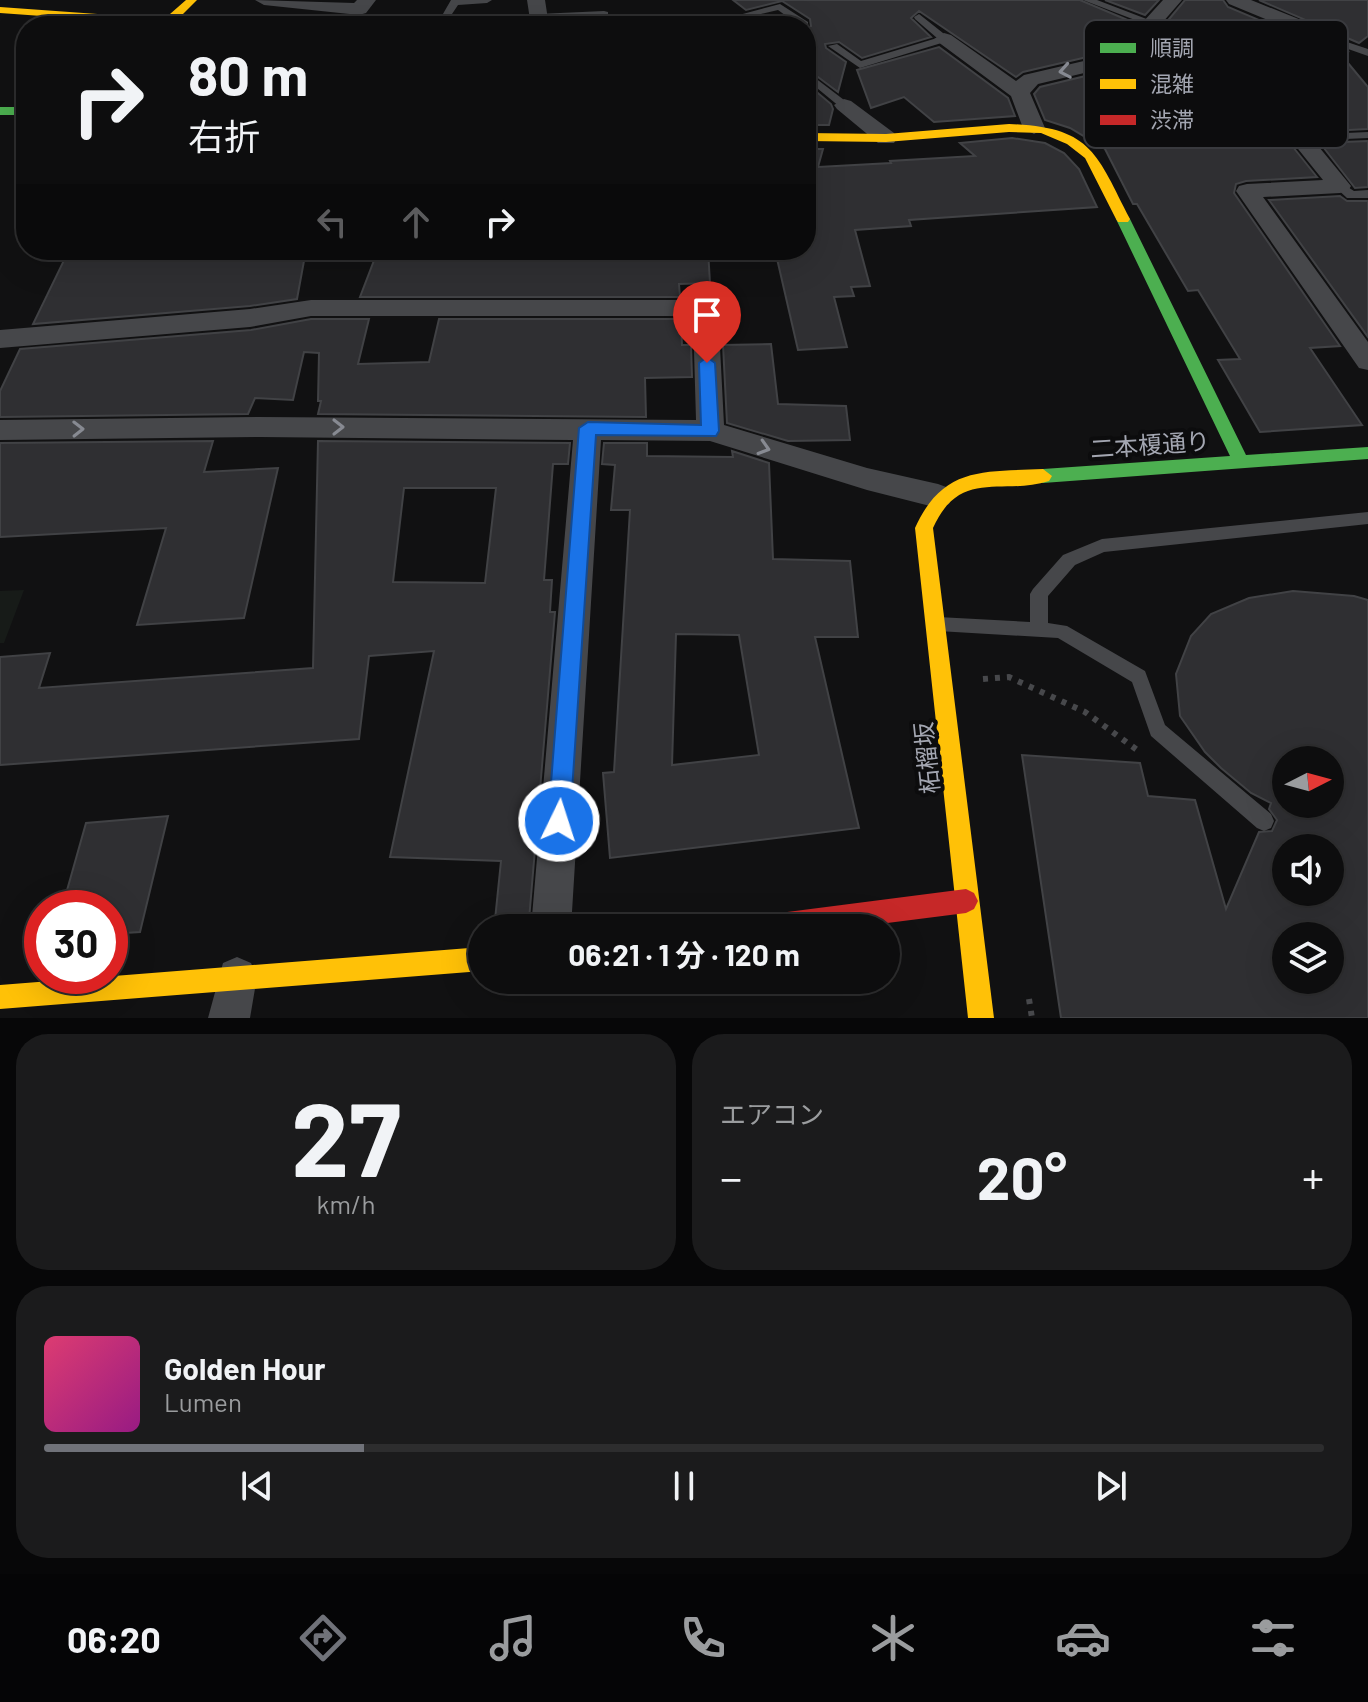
<!DOCTYPE html>
<html lang="ja">
<meta charset="utf-8">
<style>
:root{--surface:#0d0d0e;--page:#1b1b1c;--text:#f1f3f6;--muted:#9a9c9e;--line:#2d2d2e;--accent:#707279}
body{margin:0;font-family:Barlow,"Noto Sans JP",sans-serif;background:var(--page);color:var(--text);height:100vh;display:flex;flex-direction:column;font-size:30px;white-space:nowrap}
*{box-sizing:border-box;margin:0}
p{font-size:26px;color:var(--muted)}
.icon{flex:none;width:44px;height:44px;fill:none;stroke:currentColor;stroke-width:2;stroke-linecap:round;stroke-linejoin:round}
.map{position:relative;height:1018px;overflow:hidden}
.sheet{display:flex;flex-direction:column;gap:16px;padding:16px;background:#070708;flex:1}
.sheet>*{flex:none}
.guide{position:absolute;left:16px;top:16px;width:800px;height:244px;border-radius:32px;box-shadow:0 8px 32px #0002,0 0 0 2px var(--line);background:#0d0d0e;color:var(--text);overflow:hidden}
.needle{width:52px;rotate:84deg}
.controls{position:absolute;left:1272px;top:746px;display:grid;gap:16px}
.controls a{display:grid;place-items:center;width:72px;height:72px;border-radius:50%;background:var(--surface);box-shadow:0 8px 32px #0002,0 0 0 2px var(--line);font-size:40px}
.speed{position:absolute;left:24px;top:890px;display:flex;gap:16px;font-size:40px;font-weight:700;text-align:center}
.speed>*{display:grid;place-content:center;width:104px;height:104px;border-radius:50%;background:var(--surface);box-shadow:0 8px 32px #0002,0 0 0 2px var(--line);line-height:1}
.speed .limit{border:12px solid #d22;background:#fff;color:#111}
.pin{position:absolute;display:grid;place-items:center;width:68px;height:68px;color:#fff;margin:-82px -34px;border-radius:50% 50% 50% 0;rotate:-45deg;box-shadow:0 0 8px #0007}
.pin .icon{rotate:45deg}
.me{position:absolute;width:88px;margin:-44px;rotate:4deg;stroke-linejoin:round;filter:drop-shadow(0 0 6px #0008)}
.turn{display:flex;align-items:center;gap:28px;height:168px;padding:0 40px;font-size:36px}
.turn .icon{width:104px;height:104px;stroke-width:2.5}
.turn b{display:block;font-size:56px;line-height:68px}
.lanes{display:flex;align-items:center;height:76px;padding:0 40px;background:#0003;justify-content:center;gap:40px;direction:ltr}
.lanes .off{opacity:.35}
.big{font-size:60px;font-weight:700;line-height:1.1}
.sheet .card{flex:1;display:flex;flex-direction:column;justify-content:center;gap:12px;min-width:0;padding:0 28px;border-radius:32px;background:var(--page)}
.sheet .dial{align-items:center;gap:0}
.dial b{font-size:104px;line-height:1}
.song{display:flex;align-items:center;gap:24px}
.cover{width:96px;height:96px;border-radius:12px;background:linear-gradient(135deg,hsl(340 70% 55%),hsl(310 70% 35%))}
.played{height:8px;border-radius:4px;background:linear-gradient(90deg,var(--accent) 25%,var(--line) 25%)}
.keys{display:flex;justify-content:space-around;direction:ltr}
.heat{display:flex;justify-content:space-between;align-items:center;font-size:44px;direction:ltr}
.sheet .tiles{flex:1;display:grid;gap:16px;grid-template-columns:1fr 1fr}
.card:last-child{grid-column:span 2}
.trip{position:absolute;left:468px;top:914px;width:432px;height:80px;border-radius:40px;background:var(--surface);box-shadow:0 8px 32px #0002,0 0 0 2px var(--line);font-weight:700;line-height:80px;text-align:center}
.tab-bar{display:flex;height:128px;justify-content:space-around;align-items:center;background:#050506;color:var(--muted)}
.tab-bar .icon{width:56px;height:56px}
.tab-bar .on{color:var(--accent)}
.tab-bar b{font-size:36px;color:var(--text)}
.map>svg:first-child{display:block}
.green{fill:#171b18}
.building{fill:#2f2f32;stroke:#414245;stroke-width:2;fill-rule:evenodd}
.lines{fill:none;stroke-linecap:round;stroke-linejoin:round}
.path{stroke:#47484b;stroke-width:6;stroke-dasharray:5 7;stroke-linecap:butt}
.lane{fill:#46474a;fill-rule:evenodd}
.street{fill:#46474a;fill-rule:evenodd}
.fast{fill:#4caf50;fill-rule:evenodd}
.slow{fill:#ffc107;fill-rule:evenodd}
.jam{fill:#c62828;fill-rule:evenodd}
.oneway{stroke:#878a92}
.route{fill:#1a73e8;stroke:#114b97;stroke-width:2}
.labels{text-anchor:middle;dominant-baseline:central;stroke-width:8;stroke-linejoin:round;paint-order:stroke}
.street-label{font-size:24px;fill:#a3a6b1;stroke:#0c0c0d}
.key{fill:#0c0c0d;stroke:#393a3e;stroke-width:2}
.key-label{font-size:22px;fill:#a3a6b1}
</style>
<div class="map">
<svg width="1368" height="1018" viewBox="0 0 1368 1018">
<rect width="100%" height="100%" fill="#111112"/>
<path class="green" d="M24 590 4 643H0V591Z"/>
<path class="building" d="M733 0H1080L1137 24 1121 42 1087 57 1023 72 1016 77 919 11 911 18 931 37 862 58 839 42 825 44 826 48 846 62 838 92 806 68V29L811 26 810 19 782 1 746 10Z
M1105 0H1159L1145 15Z
M1185 0H1223L1228 7 1297 36 1149 43Z
M1259 0H1368V36L1359 43Z
M939 47 1008 98 1015 116 934 122 904 97 871 108 857 70Z
M1341 50 1348 52 1343 57 1368 87V129L1310 132 1248 56Z
M1221 57 1317 177 1246 181 1236 184 1234 193 1340 346 1310 348 1362 425 1260 432 1218 360 1240 359 1198 290 1188 291 1137 204H1133L1105 149 1070 128 1045 120 1034 94 1040 87 1102 72 1131 58 1138 60 1195 141 1205 142 1209 135 1156 60Z
M806 83 831 104 833 109 829 125H806Z
M1012 138 1045 143 1064 153 1079 169 1097 207 909 220 911 226 855 230 870 286 851 287 854 296 834 297 847 347 798 350 775 250H806V149H823L818 167 891 163 890 161 975 156 960 143Z
M1368 141V187L1355 188 1320 143Z
M1340 196 1347 201H1368V337L1269 200Z
M69 250H113L110 257 196 250H306L297 299 250 306 33 324Z
M378 250H708L710 283 679 284 680 297H360Z
M311 319H369L358 364 429 362 439 319H681L682 345H691L692 377 645 378 646 417 318 414 321 401H318L319 353 304 352 293 400 255 398 248 414 0 417V391L20 349 251 330Z
M771 344 778 404 846 406 850 440 788 441 727 423 723 345Z
M213 441 204 472 278 468 244 618 137 625 166 528 0 537V443Z
M318 441 570 443 568 464H553L544 580H552L550 612H555L529 920H495L501 861 390 857 434 651 369 656 359 739 0 765V657L50 653 39 688 313 668ZM404 488H496L485 583 393 582Z
M604 443H647V456L733 457 732 451 769 463 773 559 850 561 858 637H815L859 828 610 858 603 773 614 772 630 510H611L615 465 602 464ZM676 634 739 635 759 755 672 765Z
M1293 591 1354 596 1368 600V1018H1061L1022 755 1140 763 1148 796 1195 800 1226 909 1259 832 1272 831 1277 820 1269 809 1271 803 1251 793 1221 768 1205 752 1180 716 1176 674 1191 636 1211 614 1249 598ZM1286 760H1330V804H1286ZM1286 848H1330V892H1286ZM1286 936H1330V980H1286Z
M168 816 140 932 110 934V908H62L86 823Z"/>
<g class="lines">
<path class="path" d="M983 679 1009 677 1085 712 1140 752
M1029 999 1032 1018"/>
<path class="lane" d="M451 0H492L487 3 458 5 444 26H436Z
M1083 0H1097L1157 23 1148 25Z
M780 4 808 22V26H800L778 10 740 19 745 26H735L728 18Z
M604 11 608 12V16L538 20 533 17 538 14Z
M919 14 948 37V41L860 68 828 46 837 44 861 61 937 38 915 19 914 17Z
M1338 39 1368 49V56L1334 44V40Z
M1137 50H1145L1207 137 1205 139H1197L1136 52Z
M806 71 848 103V107H840L806 79Z
M1368 132V138L1301 141 1295 138 1301 135Z
M1340 182 1354 191 1368 190V198H1347L1334 186Z
M1368 512V524L1104 552 1075 565 1048 596V623L1067 626 1145 671 1165 725 1271 814 1274 821 1271 828 1264 831 1257 828 1151 736 1132 682 1058 638 938 631 932 629 929 624 932 619 938 617 1030 622V594L1033 589 1063 555 1102 539Z"/>
<path class="street" d="M255 0 354 3 357 0H376L366 13 359 15 264 5Z
M527 0H545L549 26H531Z
M1163 0H1182L1142 46 1311 38 1229 4 1226 0H1251L1336 34 1348 42 1338 48 1242 53 1351 186 1348 191 1340 193 1263 197 1368 342V370L1359 368 1236 191 1239 186 1247 184 1323 180 1222 54 1141 58 1131 55 1101 69 1038 84 1030 93 1045 128 1034 134 1023 128 1011 96 934 39 944 33 951 35 1016 81 1024 75 1088 60 1123 44Z
M844 99 851 101 894 133 897 138 894 143H878L837 109 834 105Z
M311 300H705L714 302 718 308 724 425 867 468 938 484 949 488 953 496 949 504 938 508 867 490 710 441 601 440 571 928H531L573 440 260 437 0 440V420L260 417 696 420 693 316H311L250 327 0 348V330L250 309Z
M237 957 251 963 257 977 250 1018H208L223 963Z"/>
<path class="fast" d="M0 107H26V115H0Z
M1123 215 1130 219 1246 455 1368 447V459L1043 483 1037 481 1034 476 1043 469 1230 456 1116 219Z"/>
<path class="slow" d="M186 0H197L178 19 153 24 0 13V7L153 18 170 14Z
M1009 124C1092 127 1096 153 1130 219L1128 222H1118L1116 219 1085 158 1067 144 1041 133 1009 132 886 142 806 141V133L886 134Z
M1043 469 1052 476 1049 481C1001 496 960 468 933 528L994 1018H968L915 528C943 466 983 472 1043 469Z
M482 947V971L0 1009V985Z"/>
<path class="jam" d="M966 889 974 893 978 901 974 909 966 913 848 928H744L748 920 756 916Z"/>
</g>
<defs><path id="oneway-chevron" d="M-2-3.5L2.5 0L-2 3.5" fill="none" stroke-width="1.6" stroke-linecap="round" stroke-linejoin="round" transform="scale(2)"/></defs>
<g class="oneway">
<use href="#oneway-chevron" transform="translate(1065 71) rotate(170)"/>
<use href="#oneway-chevron" transform="translate(338 427)"/>
<use href="#oneway-chevron" transform="translate(78 429) rotate(-1)"/>
<use href="#oneway-chevron" transform="translate(764 448) rotate(17)"/>
</g>
<path class="route" d="M707 357 715 363 719 431 716 436 596 435 570 821 567 829 559 832 551 829 548 821 579 428 588 422 701 425 699 363Z"/>
<g class="labels">
<g class="street-label">
<text transform="translate(1150 444) rotate(-4)">二本榎通り</text>
<text transform="translate(926 758) rotate(-96)">柘榴坂</text>
</g>
</g>
<rect x="1084" y="20" width="264" height="128" rx="12" class="key"/>
<rect x="1100" y="43" width="36" height="10" fill="#4caf50"/>
<rect x="1100" y="79" width="36" height="10" fill="#ffc107"/>
<rect x="1100" y="115" width="36" height="10" fill="#c62828"/>
<g class="key-label">
<text x="1150" y="56">順調</text>
<text x="1150" y="92">混雑</text>
<text x="1150" y="128">渋滞</text>
</g>
</svg>
<div class="controls">
<a><svg class="needle" viewBox="-14 -14 28 28"><path d="M0-13l5 13h-10z" fill="#e53935"/><path d="M0 13l5-13h-10z" fill="#9a9c9e"/></svg></a>
<a><svg class="icon" aria-label="sound" viewBox="0 0 24 24"><path d="M4 9h4l5-4v14l-5-4H4zM17 9q2 3 0 6"/></svg></a>
<a><svg class="icon" aria-label="layers" viewBox="0 0 24 24"><path d="M12 4l9 5-9 5-9-5zM3 14l9 5 9-5"/></svg></a>
</div>
<div class="speed"><div class="limit">30</div></div>
<div class="pin" style="left:707px;top:363px;background:#d93025"><svg class="icon" aria-label="arrive" viewBox="0 0 24 24"><path d="M6 21V4h12l-3 4 3 4H6"/></svg></div>
<svg class="me" style="left:559px;top:821px" viewBox="-20 -20 40 40"><circle r="17" fill="#1a73e8" stroke="#fff" stroke-width="3"/><path d="M0-11L8 9 0 5-8 9z" fill="#fff"/></svg>
<div class="trip">06:21 · 1 分 · 120 m</div>
<div class="guide">
<div class="turn"><svg class="icon" aria-label="right" viewBox="0 0 24 24"><path d="M7 20v-9h11M14 6l5 5-5 5"/></svg><div><b>80 m</b>右折</div></div>
<div class="lanes"><svg class="icon off" aria-label="left" viewBox="0 0 24 24"><path d="M17 20v-9H6M10 6l-5 5 5 5"/></svg><svg class="icon off" aria-label="ahead" viewBox="0 0 24 24"><path d="M12 20V5M6 11l6-6 6 6"/></svg><svg class="icon" aria-label="right" viewBox="0 0 24 24"><path d="M7 20v-9h11M14 6l5 5-5 5"/></svg></div>
</div>
</div>
<section class="sheet">
<div class="tiles">
<div class="card dial"><b>27</b><p>km/h</p></div>
<div class="card"><p>エアコン</p>
<div class="heat"><a>−</a><b class="big">20°</b><a>+</a></div>
</div>
<div class="card">
<div class="song"><i class="cover"></i><div><b>Golden Hour</b><p>Lumen</p></div></div>
<div class="played"></div>
<div class="keys"><svg class="icon" aria-label="previous" viewBox="0 0 24 24"><path d="M18 5L8 12l10 7zM5 5v14"/></svg><svg class="icon" aria-label="pause" viewBox="0 0 24 24"><path d="M8 5v14M16 5v14"/></svg><svg class="icon" aria-label="next" viewBox="0 0 24 24"><path d="M6 5l10 7-10 7zM19 5v14"/></svg></div>
</div>
</div>
</section>
<nav class="tab-bar">
<b>06:20</b>
<svg class="icon on" aria-label="directions" viewBox="0 0 24 24"><path d="M12 3l9 9-9 9-9-9zM9 14v-3h6M13 9l2 2-2 2"/></svg>
<svg class="icon" aria-label="music" viewBox="0 0 24 24"><path d="M9 18V5l10-2v13"/><circle cx="6" cy="18" r="3"/><circle cx="16" cy="16" r="3"/></svg>
<svg class="icon" aria-label="phone" viewBox="0 0 24 24"><path d="M5 4h4l2 5-3 2q2 4 5 5l2-3 5 2v4C11 20 4 13 5 4z"/></svg>
<svg class="icon" aria-label="climate" viewBox="0 0 24 24"><path d="M12 3v18M4 7l16 10M4 17L20 7"/></svg>
<svg class="icon" aria-label="car" viewBox="0 0 24 24"><path d="M5 17H2v-5l4-1 3-4h7l3 4 3 1v5h-3M9 17h6M6 11h13"/><circle cx="7" cy="17" r="2"/><circle cx="17" cy="17" r="2"/></svg>
<svg class="icon" aria-label="filters" viewBox="0 0 24 24"><path d="M4 7h16M4 17h16"/><circle cx="9" cy="7" r="2"/><circle cx="15" cy="17" r="2"/></svg>
</nav>
